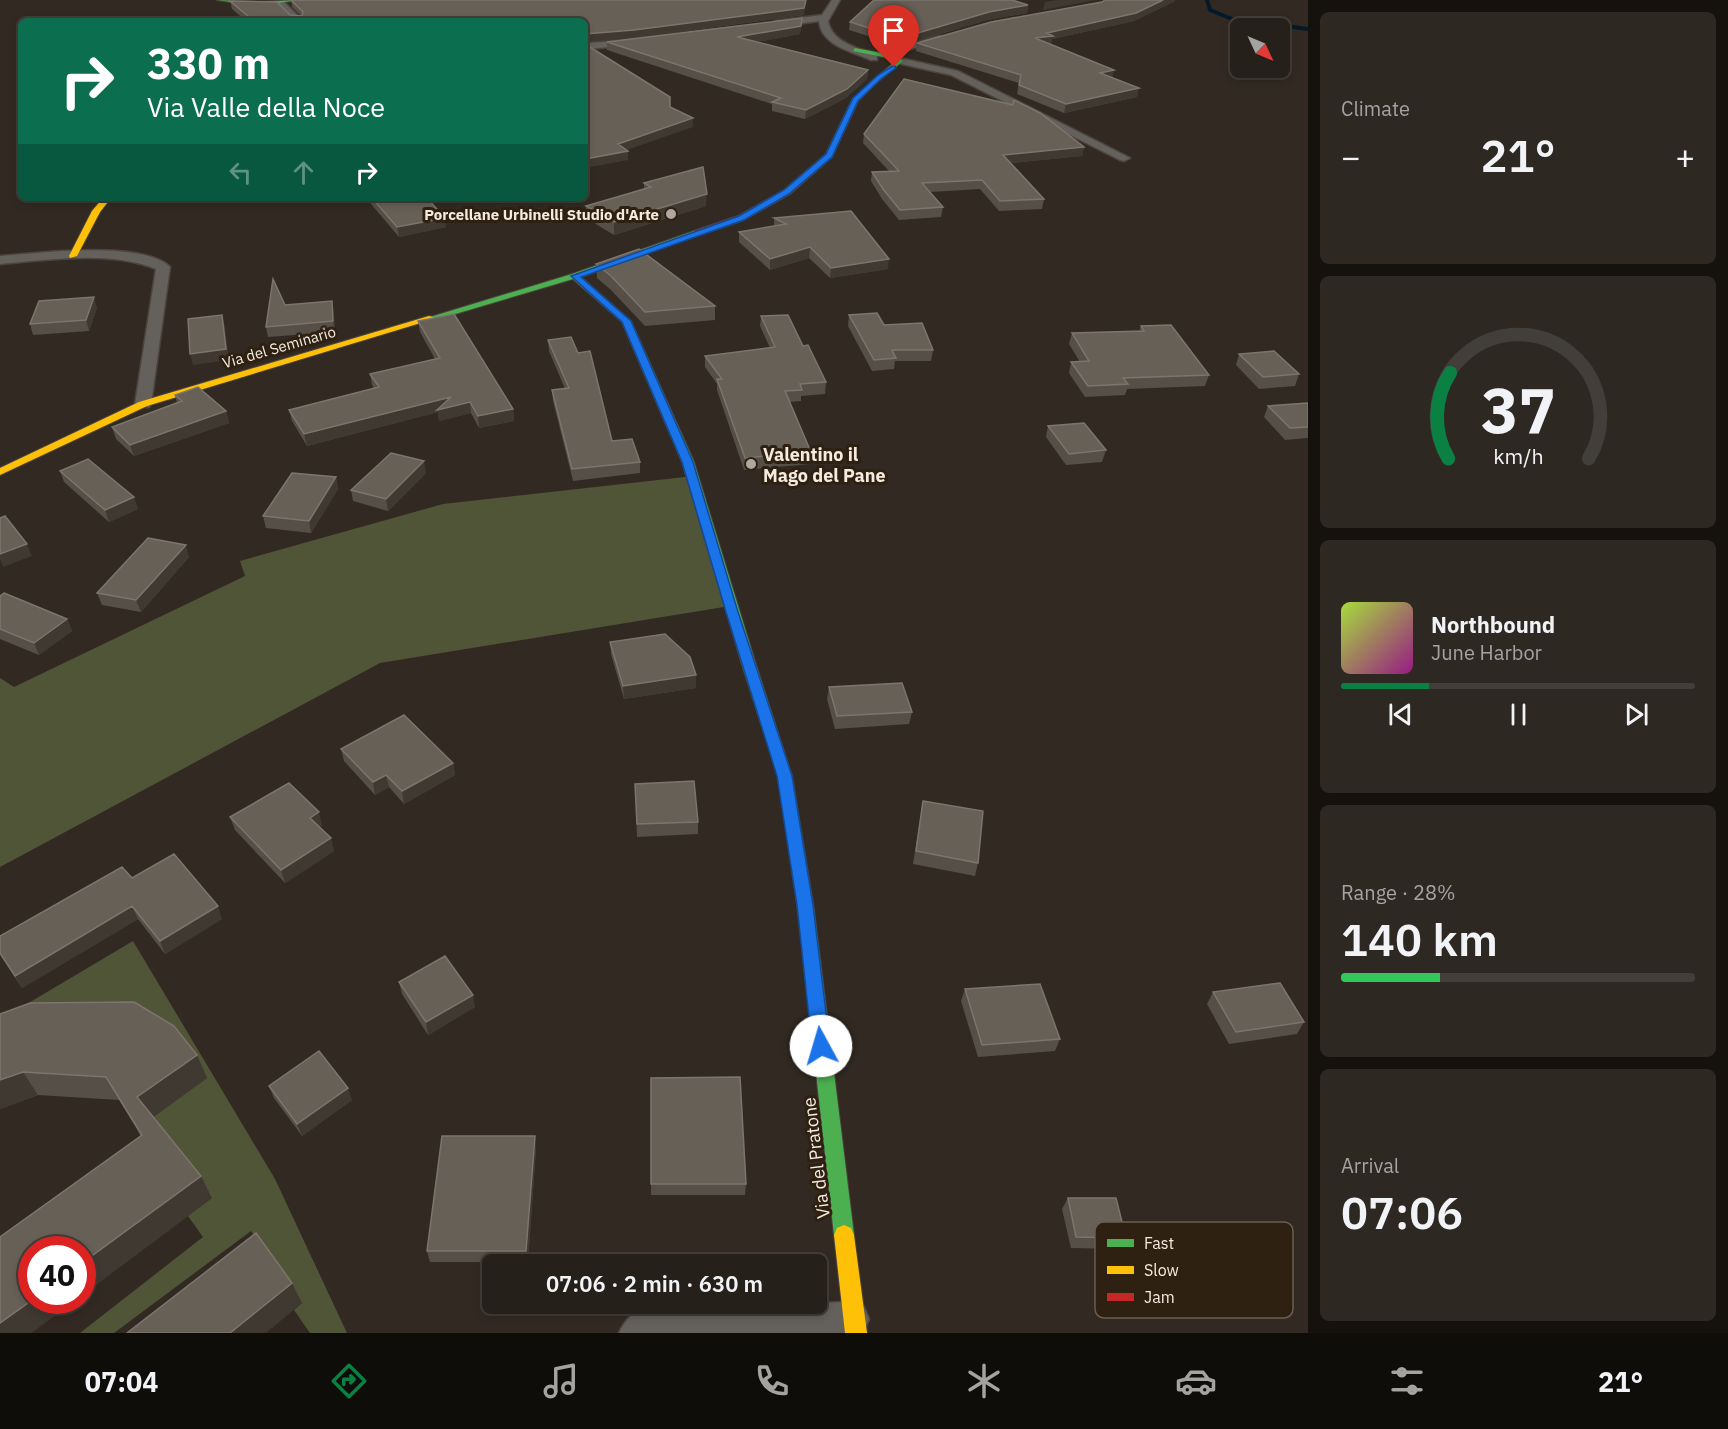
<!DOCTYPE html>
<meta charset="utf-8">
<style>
:root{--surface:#26201a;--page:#2e2823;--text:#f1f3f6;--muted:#a4a3a2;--line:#423e39;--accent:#0b8043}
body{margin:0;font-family:"IBM Plex Sans",sans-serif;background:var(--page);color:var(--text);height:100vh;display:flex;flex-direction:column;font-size:22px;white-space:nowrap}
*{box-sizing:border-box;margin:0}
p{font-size:20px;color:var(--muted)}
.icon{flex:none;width:33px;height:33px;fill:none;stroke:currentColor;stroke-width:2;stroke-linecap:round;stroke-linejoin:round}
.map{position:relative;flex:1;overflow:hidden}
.drawer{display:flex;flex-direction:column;gap:12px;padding:12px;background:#15120e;width:420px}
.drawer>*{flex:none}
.banner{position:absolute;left:18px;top:18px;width:570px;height:183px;border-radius:9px;box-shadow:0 3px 9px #0003,0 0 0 2px var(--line);background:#0b6e4f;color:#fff;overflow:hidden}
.needle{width:39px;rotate:134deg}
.controls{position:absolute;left:1230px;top:18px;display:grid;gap:12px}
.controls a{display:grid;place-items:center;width:60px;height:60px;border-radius:9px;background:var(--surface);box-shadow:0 3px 9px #0003,0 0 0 2px var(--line);font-size:30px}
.speed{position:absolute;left:18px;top:1236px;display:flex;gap:12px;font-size:30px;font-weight:700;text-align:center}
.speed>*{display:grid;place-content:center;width:78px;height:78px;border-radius:50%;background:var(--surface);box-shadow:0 3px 9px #0003,0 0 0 2px var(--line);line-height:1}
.speed .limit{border:9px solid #d22;background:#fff;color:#111}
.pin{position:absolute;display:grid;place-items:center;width:51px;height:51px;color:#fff;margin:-62px -26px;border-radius:50% 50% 50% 0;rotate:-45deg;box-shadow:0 0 6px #0007}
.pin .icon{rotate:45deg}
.me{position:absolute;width:66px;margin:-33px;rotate:354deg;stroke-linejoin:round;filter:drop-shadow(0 0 4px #0008)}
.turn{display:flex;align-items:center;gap:21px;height:126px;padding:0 30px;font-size:27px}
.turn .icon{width:78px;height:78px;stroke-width:2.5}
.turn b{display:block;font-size:42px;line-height:51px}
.lanes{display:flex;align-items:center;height:57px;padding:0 30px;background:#0003;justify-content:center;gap:30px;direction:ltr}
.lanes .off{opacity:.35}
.big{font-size:45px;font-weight:600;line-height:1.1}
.drawer .card{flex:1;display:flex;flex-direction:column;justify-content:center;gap:9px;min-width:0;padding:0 21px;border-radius:9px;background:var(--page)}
.drawer .dial{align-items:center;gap:0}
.dial svg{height:156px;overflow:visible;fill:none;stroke:var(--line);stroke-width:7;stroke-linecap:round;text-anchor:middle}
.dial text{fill:var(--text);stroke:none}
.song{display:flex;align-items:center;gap:18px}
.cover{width:72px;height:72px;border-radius:9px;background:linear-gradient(135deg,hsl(80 70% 55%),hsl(310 70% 35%))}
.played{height:6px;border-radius:3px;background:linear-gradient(90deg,var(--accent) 25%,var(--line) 25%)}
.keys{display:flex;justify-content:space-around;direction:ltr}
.heat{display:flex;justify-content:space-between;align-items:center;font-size:33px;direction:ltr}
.charge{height:9px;border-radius:4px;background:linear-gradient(90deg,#34c759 28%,var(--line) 0)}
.trip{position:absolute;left:482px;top:1254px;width:345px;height:60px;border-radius:9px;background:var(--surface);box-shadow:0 3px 9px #0003,0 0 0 2px var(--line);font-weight:600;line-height:60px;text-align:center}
.tabs{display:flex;height:96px;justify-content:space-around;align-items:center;background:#0f0d0a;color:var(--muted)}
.tabs .icon{width:42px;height:42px}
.tabs .on{color:var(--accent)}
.tabs b{font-size:27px;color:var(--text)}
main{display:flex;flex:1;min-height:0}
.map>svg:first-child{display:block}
.green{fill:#515538}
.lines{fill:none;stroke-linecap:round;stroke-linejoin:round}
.stream{stroke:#041a2a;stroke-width:4}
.street-casing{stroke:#4c453e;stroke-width:3}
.fast-casing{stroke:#4c453e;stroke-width:2}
.slow-casing{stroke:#4c453e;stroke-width:2}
.jam-casing{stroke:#4c453e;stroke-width:2}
.street{fill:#64605c;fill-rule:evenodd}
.fast{fill:#4caf50;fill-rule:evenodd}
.slow{fill:#ffc107;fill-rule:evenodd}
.jam{fill:#c62828;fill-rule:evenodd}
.wall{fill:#554f47}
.shaded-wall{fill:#403931}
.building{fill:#666057;stroke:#7d756d;stroke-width:1.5}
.route{fill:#1a73e8;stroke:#114b97;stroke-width:1.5}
.poi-dot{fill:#b1a79e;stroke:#2f2112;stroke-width:2}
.labels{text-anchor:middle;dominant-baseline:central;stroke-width:6;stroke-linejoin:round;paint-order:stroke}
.far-poi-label{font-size:15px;font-weight:bold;fill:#f5ebe1;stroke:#2f2112;text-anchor:end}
.far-street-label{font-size:15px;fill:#f5ebe1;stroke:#2f2112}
.poi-label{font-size:18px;font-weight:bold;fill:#f5ebe1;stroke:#2f2112;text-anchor:start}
.street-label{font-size:18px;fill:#f5ebe1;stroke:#2f2112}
.key{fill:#2f2112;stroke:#6a5e50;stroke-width:1.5}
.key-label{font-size:16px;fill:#f5ebe1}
</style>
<main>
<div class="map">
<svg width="1308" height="1333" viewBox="0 0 1308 1333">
<rect width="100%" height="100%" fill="#322a22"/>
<path class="green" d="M694 476 730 606 380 663 0 867V678L14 687 245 576 240 561 443 504Z
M133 941 275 1179 347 1333H310L294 1310 302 1303 251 1231 114 1333H80L203 1237 188 1216 212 1198 152 1159 137 1129 207 1078 0 1020Z"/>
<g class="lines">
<path class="stream" d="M1207 0 1210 10 1232 19 1308 29"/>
<defs>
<path id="street" d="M832 0H840L828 21C832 43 859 48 877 56V60H871C850 51 821 45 819 21L775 27 770 24 775 21 822 15Z
M277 1H283L303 21H293L277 5Z
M939 36 947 38 885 57 880 54Z
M634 40 637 41V45L585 49V43Z
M900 58 958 71 1130 158 1124 161 1120 160 951 75 897 63V59Z
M61 251C88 250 150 247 170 267L151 404 149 407H137L135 404 156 269C108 250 50 260 0 264V256Z
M852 1302 864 1307 869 1319 864 1331 858 1333H619C625 1320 631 1314 644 1308Z"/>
<path id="fast" d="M217 0 258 2 298 0 258 6Z
M855 48 897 56 903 61 876 83H872V81L896 61 893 59 853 51Z
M694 231 701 233 581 277 631 321 694 462 757 668 750 673 743 668 682 462 622 322 573 279 435 320 427 318 572 274Z
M806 903 812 905 814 910 854 1235 851 1242 844 1245 837 1242 834 1235 798 910 800 905Z"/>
<path id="slow" d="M103 198H111L100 212 77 256 70 258 69 256 92 211Z
M429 316 437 318 147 406 0 475V468L139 402Z
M750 663 757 668 792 776 814 910 812 915 806 917 800 915 798 910 778 776 743 668Z
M844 1225 851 1228 854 1235 867 1333H845L834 1235 837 1228Z"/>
<path id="jam" d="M872 81 877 82 858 101 832 157 790 194 744 220 700 235H694V231L738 216 784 190 826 154 852 100Z"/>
</defs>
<use href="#street" class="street-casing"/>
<use href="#fast" class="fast-casing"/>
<use href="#slow" class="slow-casing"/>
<use href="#jam" class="jam-casing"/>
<use href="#street" class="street"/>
<use href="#fast" class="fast"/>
<use href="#slow" class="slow"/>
<use href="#jam" class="jam"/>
</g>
<path class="wall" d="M291 0 804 15 634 38 585 42V21H246L232 9 230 1 290 15 301 16 292 7Z
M1175 1 1134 21 1052 39 1051 44 1114 70 1112 78 1137 97 1064 113 1017 94 1019 83 916 51 917 43 1102 2Z
M1028 5 1027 13 987 20 900 46 849 30 850 22Z
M802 18 800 34 756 42 868 70 867 79 846 98 805 119 772 111V104L607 50V42Z
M864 134 1084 147 1082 156 1011 163 1044 199 1042 209 999 211 980 189 930 192 943 207 941 217 899 220 882 199 871 181 872 172 889 171 863 143Z
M644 183 706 206 614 235 586 218V206L644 189Z
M366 198H428H427L446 227 399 237Z
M774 218 888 269 830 278 809 258 770 270 739 242V232L774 226Z
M596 264 715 306V320L645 326 611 290 597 278Z
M332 301 335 332 268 337 266 327 285 305Z
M97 308 89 331 33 335 30 324Z
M849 315 884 325 933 350 931 361H895L894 369 872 371 848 326Z
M761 316 803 346 826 382 825 394 801 396V401L790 402 811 452 810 464 744 470 717 390V384L705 367V356L770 348 760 326Z
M418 321 513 409 514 421 479 428 471 413 439 421 438 412 307 446 292 421 289 410 374 389 372 385 370 374 435 359 420 332Z
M1141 326 1209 375 1205 386 1127 389 1125 395 1085 397 1069 373 1071 362H1080L1069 344 1072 333 1139 331Z
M548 340 612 441 640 462V473L573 481 553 401 552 390 565 389 549 351Z
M1239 354 1299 374 1295 386 1259 389 1236 365Z
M175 395 226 411 229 423 134 456 116 439 112 427 177 403Z
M1308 403V438L1285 440 1264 417 1268 406Z
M1048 426 1106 450 1102 462 1066 465 1046 437Z
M60 471 138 509 109 522 64 482Z
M426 473 388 511 353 501 351 490Z
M336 477 338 489 311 533 266 528 263 516Z
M189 557 141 612 102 605 97 593Z
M0 596 67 619 72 631 39 655 0 639Z
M610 642 696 688 624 699 611 654Z
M829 687 912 712 909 724 835 729 827 699Z
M341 749 453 763 455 775 404 804 389 787 375 795 344 761Z
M635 784 698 822V834L637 837Z
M923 801 978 863 975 876 913 864Z
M230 817 322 825 319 827 334 851 285 883 235 830Z
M132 878 222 919 165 954 138 919 22 988 0 955V936Z
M399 982 475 1007 428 1035 402 994Z
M965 989 1060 1039 1055 1051 978 1057 961 1001Z
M1213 992 1304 1022 1297 1034 1229 1044 1207 1004Z
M0 1014 197 1055 207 1078 153 1117 201 1176 212 1198 31 1333H0L141 1136 119 1100 38 1095 0 1109Z
M651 1078 746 1184 745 1195H651Z
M269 1086 352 1100 302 1136 274 1098Z
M536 1148 528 1262H430L427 1251Z
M1068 1198 1126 1238 1120 1249 1071 1248 1062 1209Z"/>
<path class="shaded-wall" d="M806 0 804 15 634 38 585 42V34Z
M1058 0H1096L1043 10 1045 2Z
M1163 0H1175V1L1134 21 1052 39 1051 44 1035 38 1047 33Z
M1028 5 1027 13 987 20 900 46 901 38 989 12Z
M802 18 800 34 737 46V37Z
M868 70 867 79 846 98 805 119 806 110Z
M1114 70 1112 78 1100 73Z
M1139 88 1137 97 1064 113 1066 104Z
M693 118V127L621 152 628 151V160L585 168V159L618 144Z
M1084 147 1082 156 1001 164 1003 155Z
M707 194 706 206 614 235V222Z
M445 218 446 227 399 237 397 227Z
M810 247 809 258 770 270V259Z
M889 259 888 269 830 278 831 268Z
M94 297 97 308 89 331 86 320Z
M332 301 334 312 335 332 333 321Z
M222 315 225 326 229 360 193 365 190 354Z
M451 397 470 402 471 413 439 421 438 412 307 446 304 434Z
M513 409 514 421 479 428 478 416Z
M226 411 229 423 134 456 130 445Z
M424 461 426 473 388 511 386 499Z
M336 477 338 489 311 533 309 521Z
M134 497 138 509 109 522 105 510Z
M27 544 32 556 3 567 0 559V554Z
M186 545 189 557 141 612 136 600Z
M67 619 72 631 39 655 34 643Z
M696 675V688L624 699 623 686Z
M453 763 455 775 404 804 402 791Z
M386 775 389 787 375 795 373 782Z
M319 812 322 825 313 830 310 818Z
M331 838 334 851 285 883 281 870Z
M132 906 138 919 22 988 15 976Z
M218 906 222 919 165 954 160 941Z
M473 995 475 1007 428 1035 426 1022Z
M197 1055 207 1078 149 1120 137 1097Z
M23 1072 38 1095 0 1109V1080Z
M348 1088 352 1100 302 1136 297 1124Z
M535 1136 536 1148 528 1262 526 1251Z
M201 1176 212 1198 82 1295V1263Z
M292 1283 302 1303 266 1333H230Z
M32 1300H75L31 1333H0V1323Z"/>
<path class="building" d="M291 0H806L804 8 634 30 585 34V21H254L230 1 277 2 290 15 302 16 303 12Z
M874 0H1012L1028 5 989 12 901 38 850 22Z
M1105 0H1163L1136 13 1047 33 1053 36 1035 38 1114 70 1100 73 1139 88 1066 104 1019 85 1021 75 917 43 991 22 1102 2Z
M802 18 801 26 737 37 868 70 847 89 806 110 772 102 781 98 607 42Z
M585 44 670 97V107L693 118 618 144 628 151 585 159Z
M904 79 1013 105 1014 100 1040 113 1084 147 1003 155 1044 199 1000 201 982 180 922 183 943 207 900 210 883 189 872 172 899 171 864 134Z
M703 167 707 194 614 222 586 206 651 187 644 183Z
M372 198H427L445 218 397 227Z
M851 211 889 259 831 268 810 247 770 259 739 232 786 224 774 218Z
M639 249 715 306 645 312 611 276 596 264Z
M273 279 285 305 332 301 333 321 266 327Z
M94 297 86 320 30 324 39 301Z
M877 313 884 325 922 323 933 350H892L896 358 874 360 849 315Z
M454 314 513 409 478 416 470 402 437 410 451 397 304 434 289 410 379 387 370 374 440 358 418 321Z
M222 315 226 349 190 354 188 319Z
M788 315 803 346 808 345 826 382 800 384 802 390 785 391 811 452 745 458 717 379H722L705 356 775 347 761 316Z
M1171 325 1209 375 1123 378 1128 384 1088 386 1071 362 1089 361 1072 333 1144 331 1141 326Z
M571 337 578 353 590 351 612 441 632 439 640 462 572 469 552 390 569 388 548 340Z
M1274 351 1299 374 1263 377 1239 354Z
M198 387 226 411 130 445 112 427 182 401 175 395Z
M1308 403V427L1290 428 1268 406Z
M1084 423 1106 450 1069 454 1048 426Z
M391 453 424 461 386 499 351 490Z
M88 459 134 497 105 510 60 471Z
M292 473 336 477 309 521 263 516Z
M5 516 27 544 0 554V518Z
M148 538 186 545 136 600 97 593Z
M4 593 67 619 34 643 0 629V596Z
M665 634 690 657 696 675 623 686 610 642Z
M902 683 912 712 837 716 829 687Z
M404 715 453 763 402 791 386 775 373 782 341 749Z
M694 781 698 822 637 824 635 784Z
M289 783 319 812 310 818 331 838 281 870 230 817Z
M923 801 983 811 978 863 916 851Z
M174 854 218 906 160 941 132 906 15 976 0 953V936L122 867 132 878Z
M445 956 473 995 426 1022 399 982Z
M1280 983 1304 1022 1236 1032 1213 992Z
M1040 984 1060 1039 982 1045 965 989Z
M134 1002 174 1026 197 1055 137 1097 201 1176 82 1263V1250H32V1300L0 1323V1237L142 1135 106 1077 23 1072 0 1080V1014L30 1003Z
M319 1051 348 1088 297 1124 269 1086Z
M740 1077 746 1184H651V1078Z
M442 1136H535L526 1251H427Z
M1068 1198H1116L1126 1238 1076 1237Z
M256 1233 292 1283 230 1333H127Z"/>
<path class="route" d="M894 65 896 68 882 78 858 101 832 157 789 194 744 220 581 277 631 321 693 462 738 612 792 776 813 905 830 1046 827 1051 821 1054 814 1051 812 1046 797 905 777 776 726 612 682 462 622 322 571 276 739 216 784 190 826 154 853 98 878 75Z"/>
<g class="poi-dot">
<circle cx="671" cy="214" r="6"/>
<circle cx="751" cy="464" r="6"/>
</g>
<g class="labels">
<g class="far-poi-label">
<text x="659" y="214">Porcellane Urbinelli Studio d'Arte</text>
</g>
<g class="far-street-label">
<text transform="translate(279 347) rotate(-16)">Via del Seminario</text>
</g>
<g class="poi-label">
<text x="763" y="454">Valentino il<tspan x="763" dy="21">Mago del Pane</tspan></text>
</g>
<g class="street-label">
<text transform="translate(816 1158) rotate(-97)">Via del Pratone</text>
</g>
</g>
<rect x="1095" y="1222" width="198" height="96" rx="9" class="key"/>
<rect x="1107" y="1239" width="27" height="8" fill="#4caf50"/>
<rect x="1107" y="1266" width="27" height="8" fill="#ffc107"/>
<rect x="1107" y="1293" width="27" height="8" fill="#c62828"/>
<g class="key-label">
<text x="1144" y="1249">Fast</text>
<text x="1144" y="1276">Slow</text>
<text x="1144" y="1303">Jam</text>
</g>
</svg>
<div class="controls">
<a><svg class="needle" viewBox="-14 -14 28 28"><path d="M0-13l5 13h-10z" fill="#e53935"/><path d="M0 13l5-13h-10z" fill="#a4a3a2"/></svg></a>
</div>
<div class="speed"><div class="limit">40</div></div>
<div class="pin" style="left:894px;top:67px;background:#d93025"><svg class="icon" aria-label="arrive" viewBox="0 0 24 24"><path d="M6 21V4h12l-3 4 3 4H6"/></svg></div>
<svg class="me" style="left:821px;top:1046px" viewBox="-20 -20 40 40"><circle r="19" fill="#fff"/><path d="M0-13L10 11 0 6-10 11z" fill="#1a73e8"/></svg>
<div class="trip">07:06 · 2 min · 630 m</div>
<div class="banner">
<div class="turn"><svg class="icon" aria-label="right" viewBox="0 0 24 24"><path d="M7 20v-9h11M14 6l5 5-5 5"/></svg><div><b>330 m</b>Via Valle della Noce</div></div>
<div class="lanes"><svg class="icon off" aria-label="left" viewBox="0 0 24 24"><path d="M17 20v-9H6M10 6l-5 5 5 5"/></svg><svg class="icon off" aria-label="ahead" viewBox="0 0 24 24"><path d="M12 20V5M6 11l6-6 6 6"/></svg><svg class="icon" aria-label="right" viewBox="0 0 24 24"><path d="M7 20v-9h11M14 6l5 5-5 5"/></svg></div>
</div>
</div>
<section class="drawer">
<div class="card"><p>Climate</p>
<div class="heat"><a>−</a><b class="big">21°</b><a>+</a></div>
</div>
<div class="card dial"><svg viewBox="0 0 100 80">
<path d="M14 69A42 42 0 1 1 86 69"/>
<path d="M14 69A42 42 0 0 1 15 25" stroke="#0b8043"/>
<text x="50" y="56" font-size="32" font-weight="700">37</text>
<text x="50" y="72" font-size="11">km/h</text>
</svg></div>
<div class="card">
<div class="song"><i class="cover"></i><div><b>Northbound</b><p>June Harbor</p></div></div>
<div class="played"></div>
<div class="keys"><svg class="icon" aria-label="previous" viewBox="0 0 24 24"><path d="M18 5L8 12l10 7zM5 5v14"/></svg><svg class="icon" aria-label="pause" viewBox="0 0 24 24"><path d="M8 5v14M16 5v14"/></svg><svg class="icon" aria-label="next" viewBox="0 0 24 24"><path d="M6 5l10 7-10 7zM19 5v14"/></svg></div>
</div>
<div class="card"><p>Range · 28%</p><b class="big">140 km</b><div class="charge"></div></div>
<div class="card"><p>Arrival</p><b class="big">07:06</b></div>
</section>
</main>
<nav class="tabs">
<b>07:04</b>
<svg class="icon on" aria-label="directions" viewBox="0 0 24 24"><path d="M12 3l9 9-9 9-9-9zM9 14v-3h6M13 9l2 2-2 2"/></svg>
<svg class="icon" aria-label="music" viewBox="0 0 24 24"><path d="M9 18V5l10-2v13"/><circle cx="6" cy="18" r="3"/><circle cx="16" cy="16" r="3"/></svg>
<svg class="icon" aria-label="phone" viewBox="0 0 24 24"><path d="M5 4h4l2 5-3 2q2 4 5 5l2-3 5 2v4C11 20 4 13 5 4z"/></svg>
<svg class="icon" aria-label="climate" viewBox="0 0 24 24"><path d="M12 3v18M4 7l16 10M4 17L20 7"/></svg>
<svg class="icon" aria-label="car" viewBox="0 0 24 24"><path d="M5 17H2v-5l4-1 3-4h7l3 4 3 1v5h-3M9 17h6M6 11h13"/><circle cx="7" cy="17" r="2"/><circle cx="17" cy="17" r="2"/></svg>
<svg class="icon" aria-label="filters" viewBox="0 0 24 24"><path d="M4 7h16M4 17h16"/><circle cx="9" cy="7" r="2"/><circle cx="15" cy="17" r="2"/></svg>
<b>21°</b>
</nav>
